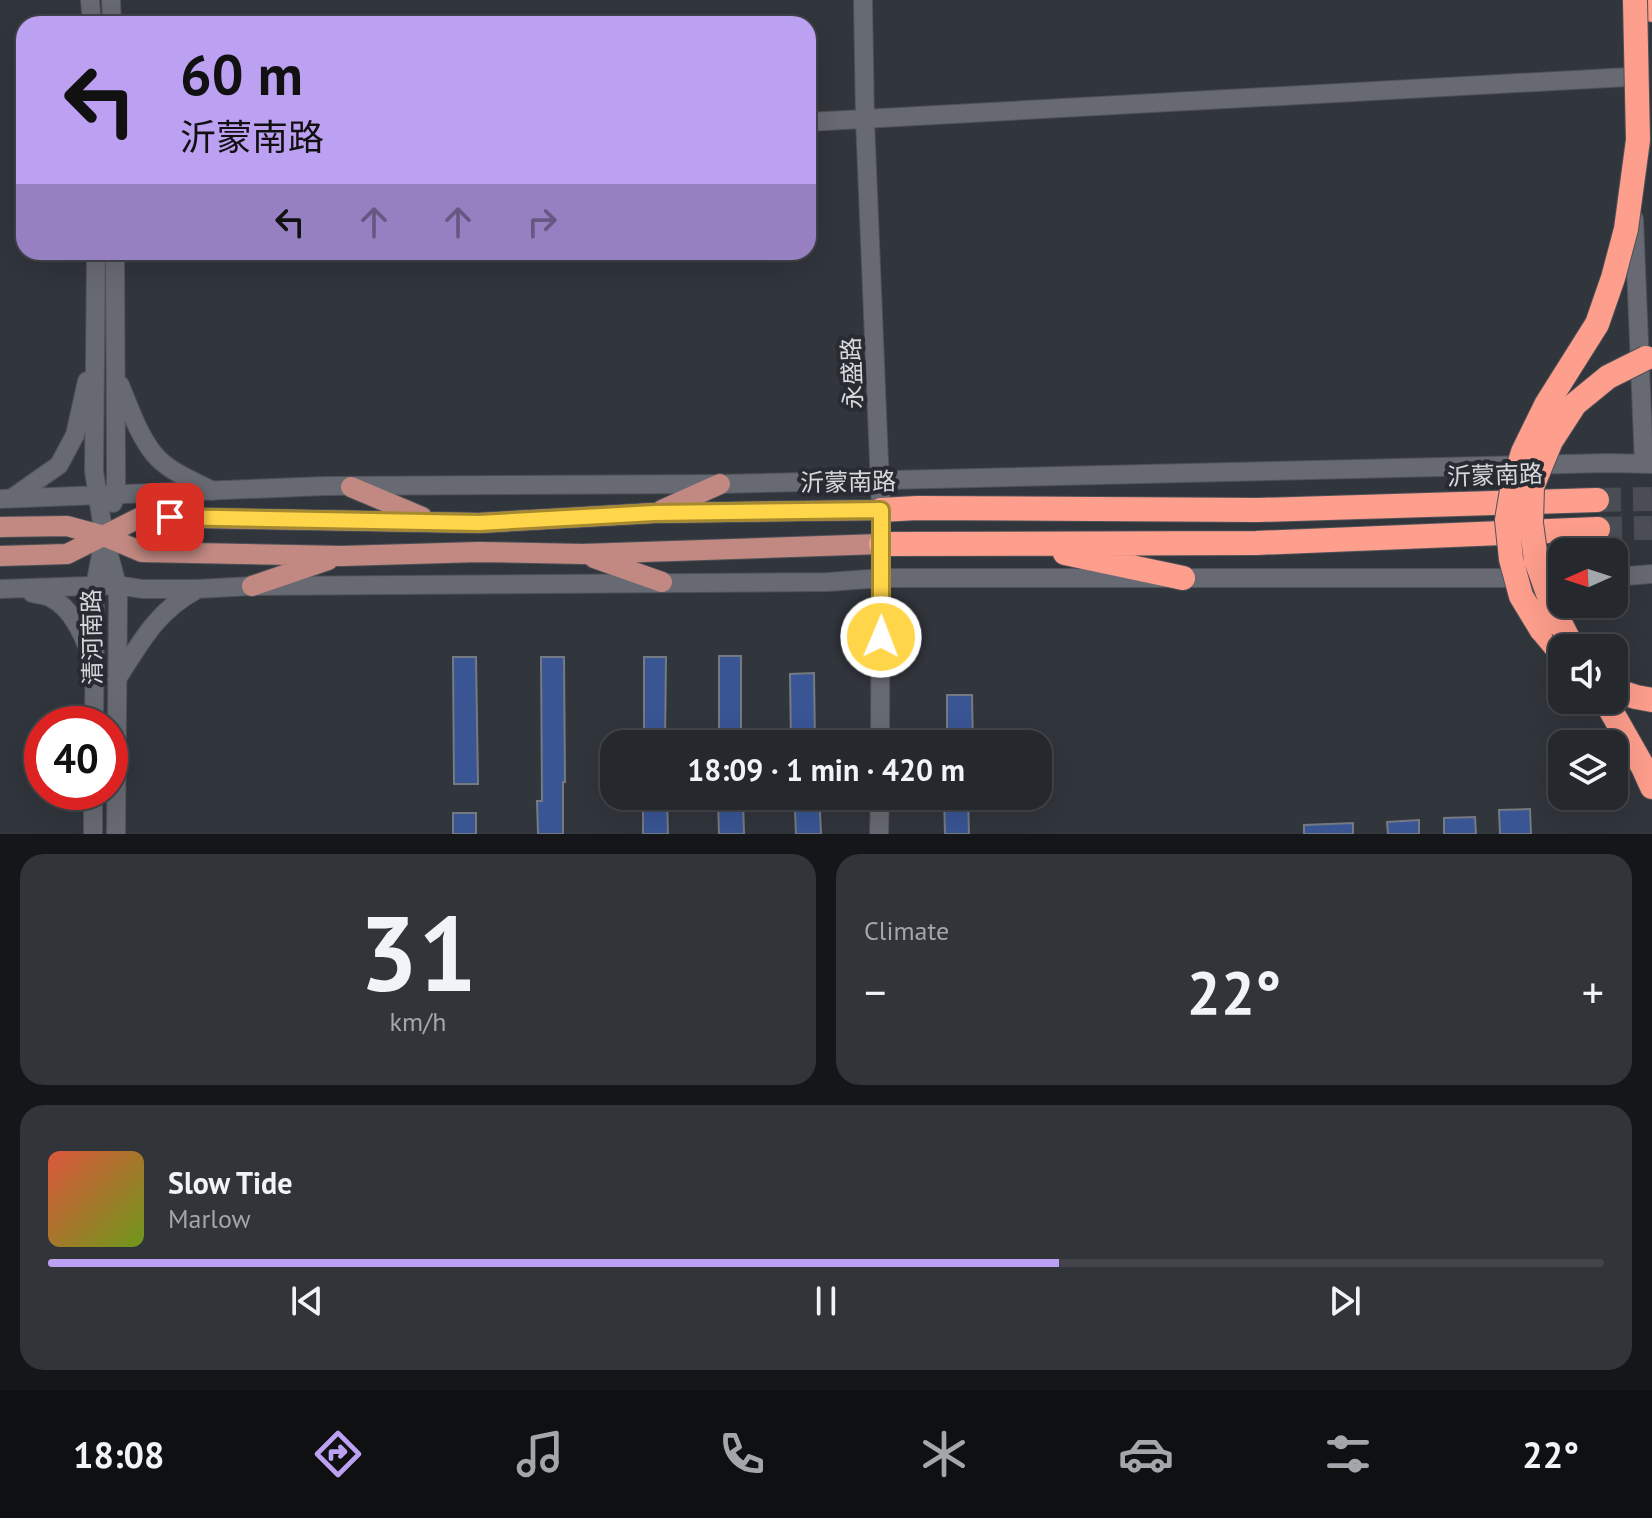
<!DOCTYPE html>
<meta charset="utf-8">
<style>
:root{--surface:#25282d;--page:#313439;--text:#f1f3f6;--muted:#a3a6aa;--line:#424449;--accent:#bca0f2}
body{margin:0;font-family:"PT Sans","Noto Sans SC",sans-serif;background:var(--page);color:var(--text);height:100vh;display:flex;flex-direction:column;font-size:30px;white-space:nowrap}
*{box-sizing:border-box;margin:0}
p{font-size:26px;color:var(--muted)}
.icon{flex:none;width:44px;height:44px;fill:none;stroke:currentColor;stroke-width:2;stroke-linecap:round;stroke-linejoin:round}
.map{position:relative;height:834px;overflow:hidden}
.sheet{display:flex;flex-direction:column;gap:20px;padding:20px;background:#141619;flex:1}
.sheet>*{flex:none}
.hud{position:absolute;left:16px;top:16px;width:800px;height:244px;border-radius:24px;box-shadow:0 8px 32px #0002,0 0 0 2px var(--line);background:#bca0f2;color:#111;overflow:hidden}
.needle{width:52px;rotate:267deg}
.buttons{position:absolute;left:1548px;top:538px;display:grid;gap:16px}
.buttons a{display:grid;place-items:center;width:80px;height:80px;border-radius:16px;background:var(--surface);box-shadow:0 8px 32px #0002,0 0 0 2px var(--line);font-size:40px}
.speed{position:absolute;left:24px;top:706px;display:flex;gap:16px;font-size:40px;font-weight:700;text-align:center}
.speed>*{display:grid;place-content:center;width:104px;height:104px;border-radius:50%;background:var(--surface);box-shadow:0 8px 32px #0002,0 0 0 2px var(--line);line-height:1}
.speed .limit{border:12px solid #d22;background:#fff;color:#111}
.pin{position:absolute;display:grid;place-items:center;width:68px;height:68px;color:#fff;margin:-34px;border-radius:16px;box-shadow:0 4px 12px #0006}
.me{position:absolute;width:88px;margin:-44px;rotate:1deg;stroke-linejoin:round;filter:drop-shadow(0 0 6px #0008)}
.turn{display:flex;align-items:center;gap:28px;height:168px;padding:0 32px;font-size:36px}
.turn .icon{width:104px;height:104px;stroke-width:2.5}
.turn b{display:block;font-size:56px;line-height:68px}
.lanes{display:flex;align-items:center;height:76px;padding:0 32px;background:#0003;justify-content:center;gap:40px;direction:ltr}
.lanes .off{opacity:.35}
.big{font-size:60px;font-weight:700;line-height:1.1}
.sheet .widget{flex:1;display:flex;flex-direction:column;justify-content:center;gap:12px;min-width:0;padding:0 28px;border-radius:24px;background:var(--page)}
.sheet .dial{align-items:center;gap:0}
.dial b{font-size:104px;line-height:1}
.song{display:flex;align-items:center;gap:24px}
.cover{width:96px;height:96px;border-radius:12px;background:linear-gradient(135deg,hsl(10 70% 55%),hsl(80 70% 35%))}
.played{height:8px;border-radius:4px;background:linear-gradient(90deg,var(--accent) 65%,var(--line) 65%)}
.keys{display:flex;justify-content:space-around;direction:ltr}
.heat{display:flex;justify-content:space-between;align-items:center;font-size:44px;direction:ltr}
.sheet .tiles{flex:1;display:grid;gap:20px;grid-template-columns:1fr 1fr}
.widget:last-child{grid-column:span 2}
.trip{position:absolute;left:600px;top:730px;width:452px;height:80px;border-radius:24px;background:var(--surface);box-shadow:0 8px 32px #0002,0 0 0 2px var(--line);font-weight:700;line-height:80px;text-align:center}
.menu{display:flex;height:128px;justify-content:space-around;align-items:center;background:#0f1012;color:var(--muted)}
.menu .icon{width:56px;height:56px}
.menu .active{color:var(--accent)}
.menu b{font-size:36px;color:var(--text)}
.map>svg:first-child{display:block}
.building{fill:#395594;stroke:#757a81;stroke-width:2}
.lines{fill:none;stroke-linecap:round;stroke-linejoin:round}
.highway-tunnel{stroke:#4a4d54;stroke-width:24;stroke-dasharray:24 12;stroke-linecap:butt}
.secondary-casing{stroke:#4e5157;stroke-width:20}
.primary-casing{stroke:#4e5157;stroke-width:22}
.highway-casing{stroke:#4e5157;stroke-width:26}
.secondary{stroke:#676a72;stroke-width:18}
.primary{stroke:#c28982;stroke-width:20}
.highway{stroke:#fe9e8c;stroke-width:24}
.highway-bridge-casing{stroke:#4e5157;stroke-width:26;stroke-linecap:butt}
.highway-bridge{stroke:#fe9e8c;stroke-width:24}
.route-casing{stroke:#a68a30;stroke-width:20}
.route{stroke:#ffd54a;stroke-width:14}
.labels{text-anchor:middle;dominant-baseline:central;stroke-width:8;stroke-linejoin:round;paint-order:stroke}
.street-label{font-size:24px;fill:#d6d8dc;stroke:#282b32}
</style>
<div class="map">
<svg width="1652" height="834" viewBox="0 0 1652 834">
<rect width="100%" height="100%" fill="#31353c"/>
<path class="building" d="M719 656H741V744H719Z
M453 657H476L478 784H454Z
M541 657H564L565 782H563V834H538L537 801H542Z
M644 657H666L665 744H644Z
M814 673 815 744H791L790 674Z
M947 695H972L973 744H947Z
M662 796H667L668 834H643V797Z
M944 796H968L969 834H945Z
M743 798 744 834H719L718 799Z
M1530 809 1531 834H1500L1499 810Z
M795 811H820L821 834H796Z
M453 813H476V834H453Z
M1475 817 1476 834H1444V818Z
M1419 820V834H1388L1387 822Z
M1353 823V834H1304V825Z"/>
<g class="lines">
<path class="highway-tunnel" d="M1597 500 1652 499
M1598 529 1652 528"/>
<defs>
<path id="secondary" d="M90 0 92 24
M111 0 112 24
M863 0 865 120 881 510 880 744
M808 122 1628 77
M1634 219 1644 464
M96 252 94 471 104 536 117 585 118 599 116 834
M120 385C130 409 138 434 154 454 168 471 193 481 213 491
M12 498 59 465 75 435 87 381
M0 499 326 486 720 484 1608 463 1652 464
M113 503 116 494V470L115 252
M1614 577 1652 574
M0 589 117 585 142 589H196L252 586 828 582 882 578H1562
M32 593C38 595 46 595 51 598 72 608 83 635 91 655
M117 679C141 642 156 612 196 590
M94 724 95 586 103 544
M93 834V792
M879 834 880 796"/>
<path id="primary" d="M351 487 422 517
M662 510 720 484
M0 527 67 526 104 536 142 552 342 556 479 552 583 554 881 544
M0 556 67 554 141 517 479 523 654 513 881 510
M594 558 662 582
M252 586 328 560"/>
<path id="highway" d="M1651 0 1652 10
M881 510 917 508 1258 510 1597 500
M881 544 1256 543 1598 529
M1065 553 1183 578
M1541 629 1562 654
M1614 690 1636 697 1652 700
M1605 700 1643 767 1652 787"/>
</defs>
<use href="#secondary" class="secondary-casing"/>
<use href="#primary" class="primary-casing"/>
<use href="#highway" class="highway-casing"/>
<use href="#secondary" class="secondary"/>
<use href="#primary" class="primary"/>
<use href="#highway" class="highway"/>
<defs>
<path id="highway-bridge" d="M1541 629 1521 596 1511 559 1507 520 1513 484 1523 452 1546 405 1597 324 1613 278 1626 229 1638 140 1635 0
M1573 648 1555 613 1536 560 1531 523 1532 487 1551 441 1575 404 1608 377 1646 358"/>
</defs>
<use href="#highway-bridge" class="highway-bridge-casing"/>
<use href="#highway-bridge" class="highway-bridge"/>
</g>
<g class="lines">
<defs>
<path id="route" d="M170 517 479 523 654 513 881 510V637"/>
</defs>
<use href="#route" class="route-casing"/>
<use href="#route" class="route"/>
</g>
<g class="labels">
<g class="street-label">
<text transform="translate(852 373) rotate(-92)">永盛路</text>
<text transform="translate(1495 475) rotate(-2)">沂蒙南路</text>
<text transform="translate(848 482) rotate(-1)">沂蒙南路</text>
<text transform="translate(92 637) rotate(-91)">清河南路</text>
</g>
</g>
</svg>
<div class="buttons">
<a><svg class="needle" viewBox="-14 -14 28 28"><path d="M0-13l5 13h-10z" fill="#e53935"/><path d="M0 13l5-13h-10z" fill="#a3a6aa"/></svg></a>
<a><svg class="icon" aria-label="sound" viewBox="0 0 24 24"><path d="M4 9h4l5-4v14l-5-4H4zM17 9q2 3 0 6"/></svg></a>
<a><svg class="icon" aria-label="layers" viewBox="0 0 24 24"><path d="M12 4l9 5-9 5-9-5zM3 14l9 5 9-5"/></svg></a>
</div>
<div class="speed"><div class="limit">40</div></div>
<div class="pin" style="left:170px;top:517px;background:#d93025"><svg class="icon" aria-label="arrive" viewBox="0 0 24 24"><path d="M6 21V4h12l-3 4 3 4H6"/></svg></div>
<svg class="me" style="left:881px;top:637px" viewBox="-20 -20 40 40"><circle r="17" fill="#ffd54a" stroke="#fff" stroke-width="3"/><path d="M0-11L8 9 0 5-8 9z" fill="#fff"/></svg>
<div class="trip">18:09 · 1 min · 420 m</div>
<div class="hud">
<div class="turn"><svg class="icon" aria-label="left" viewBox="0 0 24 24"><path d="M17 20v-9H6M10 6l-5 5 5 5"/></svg><div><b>60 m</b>沂蒙南路</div></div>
<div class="lanes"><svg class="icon" aria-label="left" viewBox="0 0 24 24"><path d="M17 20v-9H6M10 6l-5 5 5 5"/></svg><svg class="icon off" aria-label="ahead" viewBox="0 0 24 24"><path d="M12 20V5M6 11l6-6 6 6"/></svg><svg class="icon off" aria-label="ahead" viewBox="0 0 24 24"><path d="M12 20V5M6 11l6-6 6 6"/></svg><svg class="icon off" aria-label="right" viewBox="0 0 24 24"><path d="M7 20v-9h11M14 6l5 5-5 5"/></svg></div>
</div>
</div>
<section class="sheet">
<div class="tiles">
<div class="widget dial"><b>31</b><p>km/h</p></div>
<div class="widget"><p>Climate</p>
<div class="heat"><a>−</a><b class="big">22°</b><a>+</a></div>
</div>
<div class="widget">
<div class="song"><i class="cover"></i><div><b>Slow Tide</b><p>Marlow</p></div></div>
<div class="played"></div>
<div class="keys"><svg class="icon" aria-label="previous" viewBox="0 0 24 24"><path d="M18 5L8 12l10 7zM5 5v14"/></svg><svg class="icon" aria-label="pause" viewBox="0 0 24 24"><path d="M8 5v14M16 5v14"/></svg><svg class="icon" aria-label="next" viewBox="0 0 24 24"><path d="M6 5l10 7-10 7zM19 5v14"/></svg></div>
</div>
</div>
</section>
<nav class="menu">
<b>18:08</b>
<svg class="icon active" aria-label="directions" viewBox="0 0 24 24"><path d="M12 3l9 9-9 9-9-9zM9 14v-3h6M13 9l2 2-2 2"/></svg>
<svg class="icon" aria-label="music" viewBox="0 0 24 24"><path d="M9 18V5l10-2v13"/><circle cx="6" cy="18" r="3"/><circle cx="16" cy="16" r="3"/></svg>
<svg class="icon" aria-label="phone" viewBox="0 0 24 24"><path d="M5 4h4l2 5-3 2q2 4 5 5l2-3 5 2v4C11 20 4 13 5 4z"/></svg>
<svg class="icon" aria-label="climate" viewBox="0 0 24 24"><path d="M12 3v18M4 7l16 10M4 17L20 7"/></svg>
<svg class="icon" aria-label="car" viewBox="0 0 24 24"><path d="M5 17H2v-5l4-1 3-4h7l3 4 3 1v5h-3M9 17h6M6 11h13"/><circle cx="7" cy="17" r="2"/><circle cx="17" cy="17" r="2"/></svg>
<svg class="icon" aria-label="filters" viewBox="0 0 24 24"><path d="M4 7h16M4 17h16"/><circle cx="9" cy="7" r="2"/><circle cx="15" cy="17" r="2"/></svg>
<b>22°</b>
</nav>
